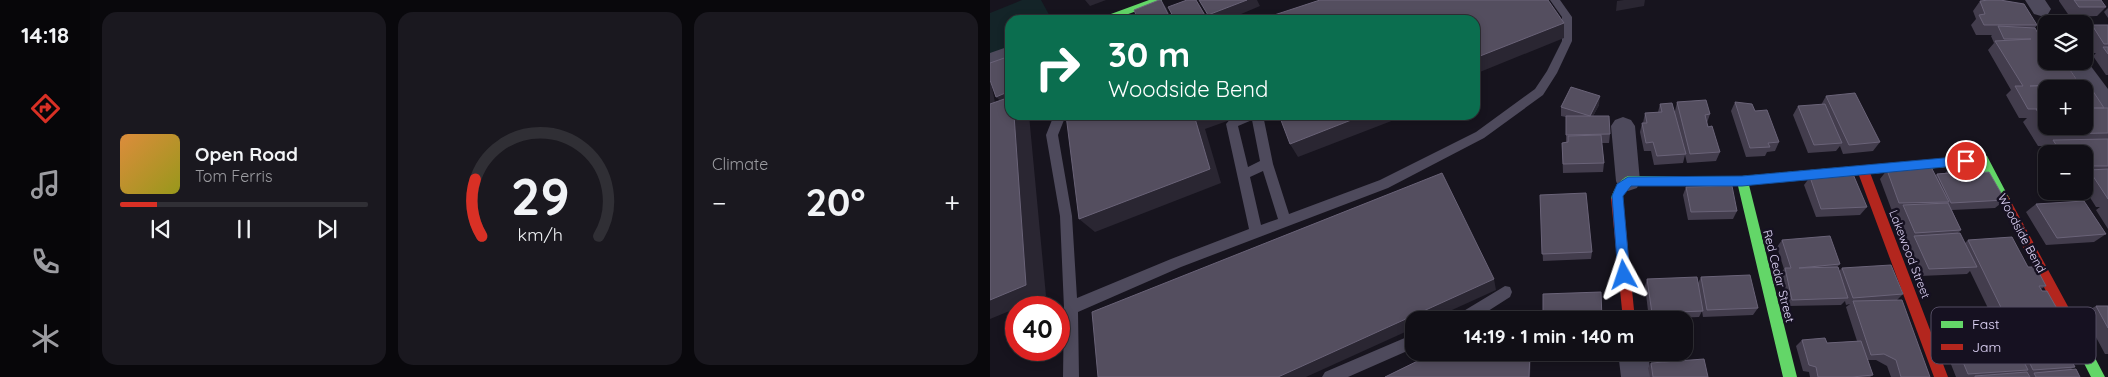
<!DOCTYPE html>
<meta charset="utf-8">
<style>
:root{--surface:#110f16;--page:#1a181f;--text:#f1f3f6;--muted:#9c9ca1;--line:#302f35;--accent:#d93025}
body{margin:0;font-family:Quicksand,sans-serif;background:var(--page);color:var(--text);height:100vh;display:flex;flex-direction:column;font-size:19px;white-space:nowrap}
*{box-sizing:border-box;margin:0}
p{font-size:16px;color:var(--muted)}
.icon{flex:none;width:28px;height:28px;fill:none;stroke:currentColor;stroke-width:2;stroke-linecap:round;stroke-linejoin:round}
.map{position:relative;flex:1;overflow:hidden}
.panel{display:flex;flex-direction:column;gap:12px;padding:12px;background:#09080c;width:900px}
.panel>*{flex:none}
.hud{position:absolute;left:15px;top:15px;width:475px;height:105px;border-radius:15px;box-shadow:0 2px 8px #0003,0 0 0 1px var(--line);background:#0b6e4f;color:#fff;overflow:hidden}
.tools{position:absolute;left:1048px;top:15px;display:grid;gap:10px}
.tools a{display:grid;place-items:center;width:55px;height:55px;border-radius:10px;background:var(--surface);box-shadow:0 2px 8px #0003,0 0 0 1px var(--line);font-size:25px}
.speed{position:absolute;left:15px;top:296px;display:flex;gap:10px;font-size:25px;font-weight:700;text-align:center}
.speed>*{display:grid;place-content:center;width:65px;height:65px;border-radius:50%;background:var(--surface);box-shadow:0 2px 8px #0003,0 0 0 1px var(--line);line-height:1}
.speed .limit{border:8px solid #d22;background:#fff;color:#111}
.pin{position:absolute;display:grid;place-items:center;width:42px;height:42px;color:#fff;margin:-21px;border:2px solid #fff;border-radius:50%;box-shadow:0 1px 5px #0007}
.me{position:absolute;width:55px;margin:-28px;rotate:355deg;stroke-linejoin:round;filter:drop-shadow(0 0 4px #0008)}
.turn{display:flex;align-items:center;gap:18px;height:105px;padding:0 20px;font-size:22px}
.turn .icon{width:65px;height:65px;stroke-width:2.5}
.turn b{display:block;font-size:35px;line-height:42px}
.big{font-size:38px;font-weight:700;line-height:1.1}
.panel .tile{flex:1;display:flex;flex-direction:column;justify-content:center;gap:8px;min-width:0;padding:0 18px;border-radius:15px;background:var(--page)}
.panel .dial{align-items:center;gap:0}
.dial svg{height:130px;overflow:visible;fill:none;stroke:var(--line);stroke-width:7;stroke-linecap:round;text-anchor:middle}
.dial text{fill:var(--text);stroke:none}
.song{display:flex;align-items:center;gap:15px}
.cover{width:60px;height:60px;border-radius:8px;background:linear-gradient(135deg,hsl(30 70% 55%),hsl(60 70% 35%))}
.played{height:5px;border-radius:2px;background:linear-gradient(90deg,var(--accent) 15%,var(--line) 15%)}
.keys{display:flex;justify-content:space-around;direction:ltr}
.heat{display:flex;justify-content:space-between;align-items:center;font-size:28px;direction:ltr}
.panel .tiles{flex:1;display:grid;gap:12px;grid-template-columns:repeat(3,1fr)}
.trip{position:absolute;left:415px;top:311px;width:288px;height:50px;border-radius:15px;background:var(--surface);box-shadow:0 2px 8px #0003,0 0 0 1px var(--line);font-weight:700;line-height:50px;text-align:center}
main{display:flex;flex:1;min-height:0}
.dock{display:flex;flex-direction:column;width:90px;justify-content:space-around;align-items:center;background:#070609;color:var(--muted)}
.dock .icon{width:35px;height:35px}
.dock .active{color:var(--accent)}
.dock b{font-size:22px;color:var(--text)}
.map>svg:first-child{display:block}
.green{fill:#142428}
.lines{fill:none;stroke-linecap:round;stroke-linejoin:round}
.lane{fill:#4e4a5c;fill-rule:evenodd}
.street{fill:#4e4a5c;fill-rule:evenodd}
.fast{fill:#63d668;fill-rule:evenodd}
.jam{fill:#b3261e;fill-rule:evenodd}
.wall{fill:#433d4d}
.shaded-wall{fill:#2a2632}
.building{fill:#544e5f;stroke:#6a6378}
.route{fill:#1a73e8;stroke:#114b97}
.labels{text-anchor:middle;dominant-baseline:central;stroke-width:5;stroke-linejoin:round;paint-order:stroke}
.street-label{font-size:12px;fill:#e1d6f9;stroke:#161121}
.key{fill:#161121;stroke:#534c62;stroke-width:1}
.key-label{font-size:14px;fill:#e1d6f9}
</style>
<main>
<nav class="dock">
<b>14:18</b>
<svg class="icon active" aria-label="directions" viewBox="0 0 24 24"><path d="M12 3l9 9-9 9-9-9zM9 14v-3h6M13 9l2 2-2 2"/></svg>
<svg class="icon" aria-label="music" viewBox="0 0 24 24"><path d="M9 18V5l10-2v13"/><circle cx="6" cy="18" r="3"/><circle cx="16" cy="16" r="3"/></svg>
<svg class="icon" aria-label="phone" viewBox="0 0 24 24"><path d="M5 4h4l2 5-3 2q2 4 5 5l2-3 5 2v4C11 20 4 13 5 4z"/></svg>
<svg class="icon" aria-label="climate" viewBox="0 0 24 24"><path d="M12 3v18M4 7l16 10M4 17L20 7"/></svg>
</nav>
<section class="panel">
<div class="tiles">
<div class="tile">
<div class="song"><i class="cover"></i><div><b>Open Road</b><p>Tom Ferris</p></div></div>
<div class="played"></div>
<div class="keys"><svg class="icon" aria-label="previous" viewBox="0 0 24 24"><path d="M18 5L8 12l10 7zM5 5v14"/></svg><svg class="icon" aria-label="pause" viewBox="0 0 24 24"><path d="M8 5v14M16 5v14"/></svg><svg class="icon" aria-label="next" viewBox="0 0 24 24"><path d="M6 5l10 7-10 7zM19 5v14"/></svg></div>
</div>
<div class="tile dial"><svg viewBox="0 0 100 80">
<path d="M14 69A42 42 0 1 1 86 69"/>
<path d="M14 69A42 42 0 0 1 10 34" stroke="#d93025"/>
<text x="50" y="56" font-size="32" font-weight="700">29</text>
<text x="50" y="72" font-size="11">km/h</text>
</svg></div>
<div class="tile"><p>Climate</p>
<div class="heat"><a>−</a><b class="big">20°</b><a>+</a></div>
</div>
</div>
</section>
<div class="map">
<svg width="1118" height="377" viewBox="0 0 1118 377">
<rect width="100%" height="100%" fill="#17141e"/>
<path class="green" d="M32 0H51L62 20H20V49L0 57V13Z"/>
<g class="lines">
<path class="lane" d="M560 0H570L582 17V41L567 73 553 95 494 138 398 188 191 267 88 312 89 377H73L74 308 70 216 56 135 64 115H76L68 135 82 216 87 298 181 259 259 229 236 124C244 113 260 115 273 115L283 164 299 214 390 180 486 132 545 89 557 71 572 41V17ZM262 120 270 161 258 167 248 126ZM273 171 288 219 271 225 260 177Z
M515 286 520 287 522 292 520 297 484 320H465L467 315Z
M424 334V348L358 377H332L335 372Z"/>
<path class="street" d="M1035 0H1055L1061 9 1058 14 1051 16 1044 14Z
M20 46V63L0 70V53Z
M1094 57 1118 89V115L1110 112 1074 61H1094Z
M633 117 641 120 645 126 650 181 647 188 638 191 629 188 626 181 621 126 625 120Z
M628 352H658L661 377H631Z"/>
<path class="fast" d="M159 0H172L171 2 122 20H108L110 18Z
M993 155 997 156 1018 196 1020 199 1018 202 1014 204 1010 202 990 164 759 185 807 377H793L748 186H641L633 194 631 202 627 204 623 202 621 199C623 190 629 180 638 176H752Z
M1076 310 1081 312 1115 377H1101L1070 316 1071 312Z"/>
<path class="jam" d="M873 165 877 167 879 170 958 377H944L867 170 869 167Z
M627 194 631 196 633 199 645 320H633L621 199 623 196Z
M1014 194 1018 196 1081 312 1082 316 1081 320 1076 322 1071 320 1008 199 1010 196Z"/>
</g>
<path class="wall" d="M1069 0H1111L1116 7 1107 16 1080 17 1069 1Z
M990 1 1047 25 1045 28 1051 39 1089 83 1087 85 1114 108H1118V229L1106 210 1110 207H1106L1094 188V154H1056L1053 148 1056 146H1048L1033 122 1037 118H1029L1016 95 1021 90 998 50 1004 43 1001 36 1002 35H986L981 25 986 19 983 11Z
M1118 8V18L1114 12Z
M1102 25H1118V75H1116L1103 56 1106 53H1104L1094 37V33Z
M836 96 890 142 883 151 853 154 850 146 846 151 818 153 803 115 808 106 831 105Z
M687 102 720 114 717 123 730 152 726 161 697 163 695 155 693 163 664 165 661 151H654L650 132 652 123H653L655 113 668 112 670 104 685 111Z
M745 102 765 111 789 142 785 151 777 152 775 156 756 157 741 111Z
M609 105 603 116 620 134 619 143H612L614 163 613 172 573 173 572 143 576 142V117L571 116V107Z
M904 164 945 175 947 174 955 173 959 169 986 173 1015 200 1005 208 962 210 971 230 968 233 975 243 978 240 1038 267 1056 286 1051 289 1078 328 1072 332 1090 352 1079 357 1085 367 1079 370 1090 377H966L953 344 963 338 1011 335 980 271 977 274 930 276 916 243 919 241H917L906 213 908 211H902L890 179 897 170H899Z
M820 177 877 207 870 215 826 217 814 185Z
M696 187 747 211 743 219 698 220 693 195Z
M550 195 602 252 601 259 553 261Z
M1046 204 1116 234 1104 242 1056 245 1036 212Z
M792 240 850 264 847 267 849 271 852 268 913 294 907 300 940 377H901L897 366 886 360H878L883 375 880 377H820L819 372 813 371 806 346 812 340 837 343 867 341 856 307 860 304 856 305 855 301 851 305 797 306 789 275 794 269 787 247Z
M711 277 768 308 763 315 713 317 712 311 709 317 659 319 655 286 657 279 708 283Z
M1106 306H1118V354H1115L1093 313Z
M661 363 718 377H660L658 368Z"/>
<path class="shaded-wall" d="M95 0H116L100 6Z
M171 0 177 9 182 20H181Z
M206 0 210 7 218 20H209Z
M257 0H267L270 6 237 20H221L218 15Z
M634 0H655L654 6 626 11 627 1Z
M574 23V38L485 74V58Z
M0 78 8 117 0 120Z
M20 91V104L16 106 6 97Z
M610 96 609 105 599 124 600 116Z
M24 115H39L56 296 0 319V300Z
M204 115H254L215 129 231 183 105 232 89 219Z
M374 115H417L308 157 300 144Z
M504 279 506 290 440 320H424V328L316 377H288Z
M540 352 541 361 540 377H539Z"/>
<path class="building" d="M169 0H171L181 20H148L144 10Z
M197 0H206L216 17 209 20H185L178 7Z
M209 0H257L218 15Z
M330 0H558L574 23 485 58V20H269Z
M999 0H1010L1034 4 1047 25H994L989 15 995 14 990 1Z
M1084 0H1111L1116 7H1089Z
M1102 25H1118V44H1114Z
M1008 26 1045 28 1051 39H1056V61H1074L1089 83 1040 86 1099 85 1114 108H1094V89H1056V109H1038L1025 86H1033L1005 41 1041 39H1014Z
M1113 47H1118V54Z
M20 56V91L6 97 0 80V63Z
M581 87 610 96 600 116 571 107Z
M865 93 890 142 859 145 836 96Z
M20 97V115H24L36 285 0 300V104Z
M716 100 720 114 715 115 718 127 722 126 730 152 700 154 687 102Z
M745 102 762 104 765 111 777 110 789 142 778 143 780 147 760 148Z
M682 103 696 154 667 156 663 142 656 143 652 123H657L655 113 672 112 670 104Z
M835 104 852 143 824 145 808 106Z
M1094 108H1118V133L1061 134 1046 109H1056V126H1094Z
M76 115H204L220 169 89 219Z
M289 115H374L300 144Z
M576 116H619L620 134 576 135Z
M611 135 614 163 573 164 572 143 578 142V136Z
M1118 139V166H1094V154H1072L1063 140Z
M939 163 959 202 909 203 897 170H907L904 164Z
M983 167 986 173 999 172 1015 200 961 203 947 174 961 173 959 169Z
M1118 169V199L1099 170Z
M452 173 504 279 288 377H108L102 312Z
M863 174 877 207 831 209 820 177Z
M742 186 747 211 701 212 696 187Z
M596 193 602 252 552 254 550 195Z
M1094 201 1116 234 1067 238 1046 204Z
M958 203 971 230 925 233 913 205Z
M970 233 987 267 939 269 924 236Z
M840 236 850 264 809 268 848 267 858 298 802 300 795 268H801L792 240Z
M1022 237 1038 267H1046L1056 286H1049L1052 291H1057L1078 328 1023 332 978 240Z
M901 265 913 294 863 298 852 268Z
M760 275 768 308 717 310 711 277Z
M707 277 713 311 662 313 657 279Z
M611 292 612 320H553V294Z
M912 300 940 377H911L906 360 894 354 881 355 863 301Z
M1106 306H1118V328Z
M529 313 531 320H513Z
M1079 331 1090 352 1077 353 1085 367 1043 370 1026 334Z
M1020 334 1038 370 978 374 963 338Z
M835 338 837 343 871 341 883 375 862 377H828L826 367 819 365 812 340Z
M446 352H540L539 377H395Z
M714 359 718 377H663L661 363Z
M1086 369 1090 377H1046L1044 373Z
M1037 372 1040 377H985V376Z"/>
<path class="route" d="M976 156 982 161 976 165 752 186H641L633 196 640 275 634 281 628 275 622 196 627 184 638 177 752 176Z"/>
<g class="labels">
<g class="street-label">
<text transform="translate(1032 233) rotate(62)">Woodside Bend</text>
<text transform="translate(920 254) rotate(69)">Lakewood Street</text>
<text transform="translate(789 276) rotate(76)">Red Cedar Street</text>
</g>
</g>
<rect x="941" y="307" width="165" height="57" rx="8" class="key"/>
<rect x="951" y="321" width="22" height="7" fill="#63d668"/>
<rect x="951" y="344" width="22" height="6" fill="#b3261e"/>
<g class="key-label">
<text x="982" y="329">Fast</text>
<text x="982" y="352">Jam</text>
</g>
</svg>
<div class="tools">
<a><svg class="icon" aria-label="layers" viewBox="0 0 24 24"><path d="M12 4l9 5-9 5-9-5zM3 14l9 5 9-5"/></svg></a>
<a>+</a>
<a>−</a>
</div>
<div class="speed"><div class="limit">40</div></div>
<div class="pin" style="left:976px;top:161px;background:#d93025"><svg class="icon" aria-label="arrive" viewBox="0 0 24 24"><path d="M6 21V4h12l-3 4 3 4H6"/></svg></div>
<svg class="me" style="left:634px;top:275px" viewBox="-20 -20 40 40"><path d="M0-17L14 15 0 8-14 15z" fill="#1a73e8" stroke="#fff" stroke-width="4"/></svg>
<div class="trip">14:19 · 1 min · 140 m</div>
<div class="hud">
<div class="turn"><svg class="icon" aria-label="right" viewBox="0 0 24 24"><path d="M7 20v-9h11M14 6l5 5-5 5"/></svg><div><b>30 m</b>Woodside Bend</div></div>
</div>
</div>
</main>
